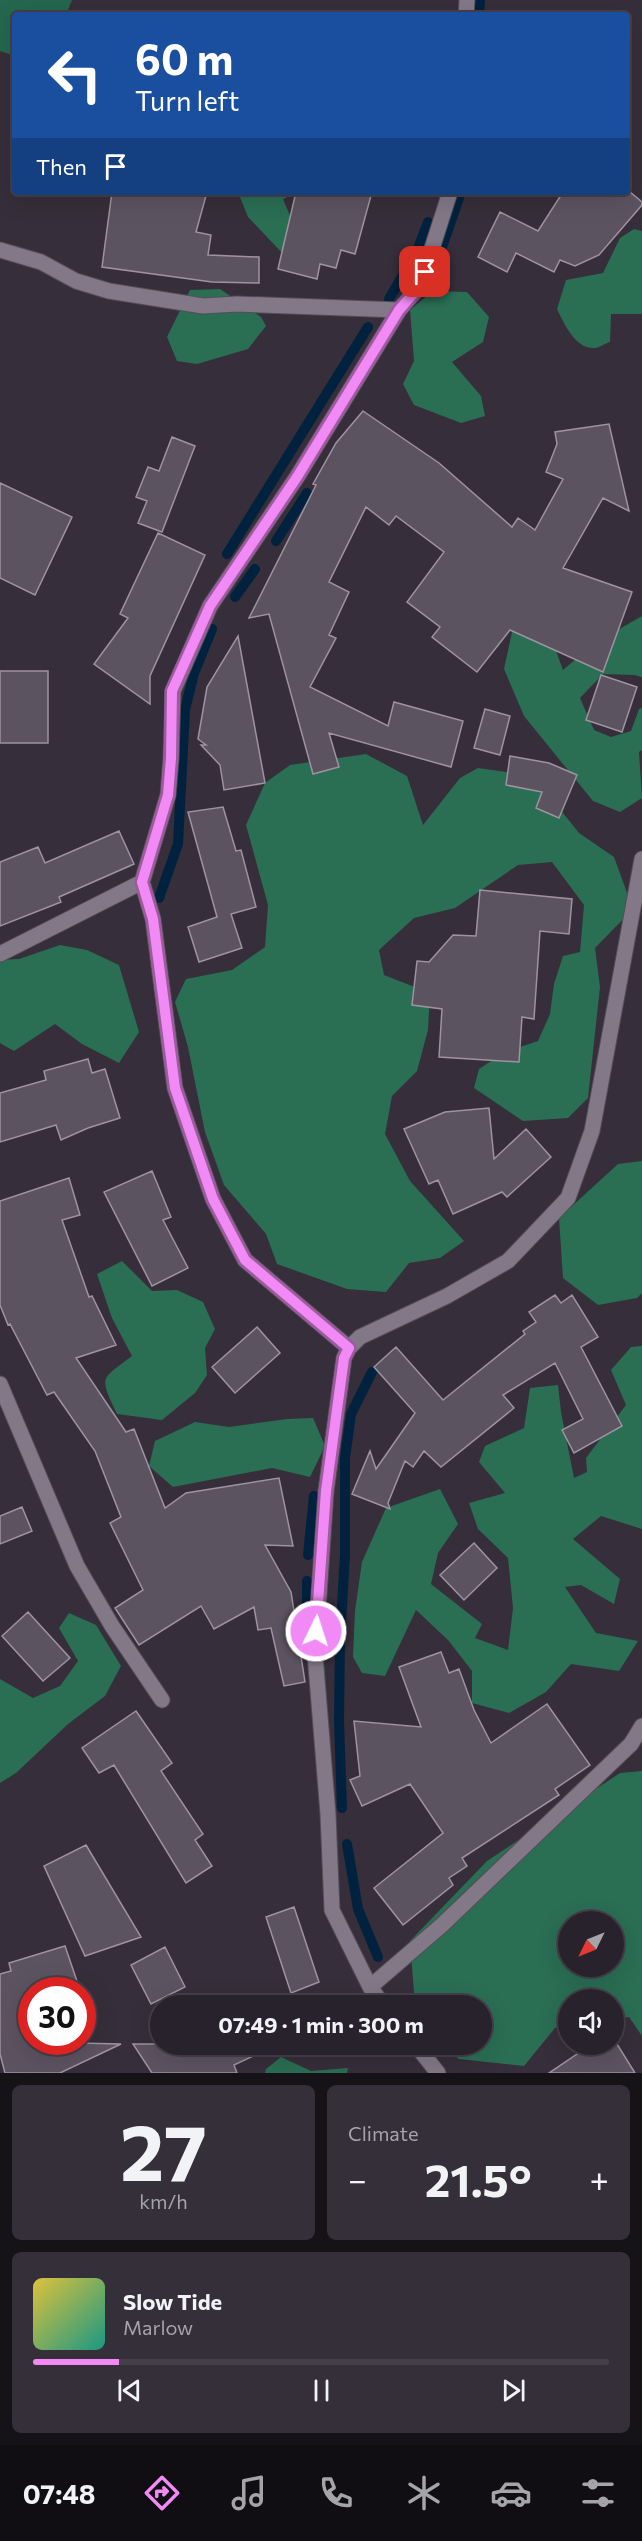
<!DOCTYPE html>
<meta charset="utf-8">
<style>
:root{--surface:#28222c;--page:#342f38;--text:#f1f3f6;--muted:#a5a4a9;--line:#443f48;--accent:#f18af4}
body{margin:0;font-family:Commissioner,sans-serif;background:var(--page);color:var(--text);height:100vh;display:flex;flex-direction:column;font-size:22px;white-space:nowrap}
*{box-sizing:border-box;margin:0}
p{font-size:20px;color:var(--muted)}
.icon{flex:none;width:33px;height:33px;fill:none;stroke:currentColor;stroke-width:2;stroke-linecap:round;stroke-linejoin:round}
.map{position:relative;height:2073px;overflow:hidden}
.side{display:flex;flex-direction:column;gap:12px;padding:12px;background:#161318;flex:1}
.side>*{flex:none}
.guide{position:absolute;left:12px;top:12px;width:618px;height:183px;border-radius:6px;box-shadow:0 6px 24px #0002,0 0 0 2px var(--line);background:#1a4fa0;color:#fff;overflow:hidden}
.needle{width:39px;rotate:227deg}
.fabs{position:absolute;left:558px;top:1911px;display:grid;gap:12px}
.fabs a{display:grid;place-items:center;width:66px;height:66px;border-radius:50%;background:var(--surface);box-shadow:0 6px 24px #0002,0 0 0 2px var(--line);font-size:30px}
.speed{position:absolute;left:18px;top:1977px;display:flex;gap:12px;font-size:30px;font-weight:700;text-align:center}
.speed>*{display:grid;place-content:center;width:78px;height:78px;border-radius:50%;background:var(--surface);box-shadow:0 6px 24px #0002,0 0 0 2px var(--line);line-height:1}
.speed .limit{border:9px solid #d22;background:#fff;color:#111}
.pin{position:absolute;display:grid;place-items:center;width:51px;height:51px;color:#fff;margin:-26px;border-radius:12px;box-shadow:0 3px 9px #0006}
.me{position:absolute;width:66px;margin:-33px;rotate:4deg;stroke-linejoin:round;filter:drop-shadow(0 0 4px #0008)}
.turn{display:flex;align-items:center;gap:21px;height:126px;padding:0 24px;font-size:27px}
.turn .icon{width:78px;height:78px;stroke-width:2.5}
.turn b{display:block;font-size:42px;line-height:51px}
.then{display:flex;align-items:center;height:57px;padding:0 24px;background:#0003;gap:12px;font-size:22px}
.big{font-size:45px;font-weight:700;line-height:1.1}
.side .card{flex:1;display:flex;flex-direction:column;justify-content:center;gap:9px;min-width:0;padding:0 21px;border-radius:9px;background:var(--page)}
.side .dial{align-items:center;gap:0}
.dial b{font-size:78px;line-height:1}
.song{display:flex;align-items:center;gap:18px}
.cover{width:72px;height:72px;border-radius:9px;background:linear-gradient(135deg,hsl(50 70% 55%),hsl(170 70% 35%))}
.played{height:6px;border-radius:3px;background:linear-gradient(90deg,var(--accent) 15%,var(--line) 15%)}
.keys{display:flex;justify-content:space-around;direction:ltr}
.heat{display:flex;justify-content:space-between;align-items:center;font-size:33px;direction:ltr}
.side .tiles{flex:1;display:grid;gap:12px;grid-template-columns:1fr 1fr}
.card:last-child{grid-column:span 2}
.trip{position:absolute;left:150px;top:1995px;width:342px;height:60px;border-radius:30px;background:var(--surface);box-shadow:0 6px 24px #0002,0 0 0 2px var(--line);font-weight:700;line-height:60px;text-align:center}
.menu{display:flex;height:96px;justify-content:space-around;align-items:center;background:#100e12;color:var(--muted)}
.menu .icon{width:42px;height:42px}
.menu .on{color:var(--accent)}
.menu b{font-size:27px;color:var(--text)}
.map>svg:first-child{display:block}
.green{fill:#24674e}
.forest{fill:#2a6e54;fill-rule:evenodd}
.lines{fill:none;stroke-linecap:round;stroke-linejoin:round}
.stream{stroke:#01223e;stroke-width:10}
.building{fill:#5c5360;stroke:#9d93a2;stroke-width:1.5}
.minor-casing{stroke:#544d57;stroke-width:17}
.minor{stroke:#827887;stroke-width:15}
.route-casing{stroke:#9d5a9f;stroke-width:15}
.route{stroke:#f18af4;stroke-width:10}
</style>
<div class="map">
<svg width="642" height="2073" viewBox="0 0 642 2073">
<rect width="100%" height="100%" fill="#362e3a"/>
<path class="green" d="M0 0H72L66 15H15V56L0 51Z"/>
<path class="forest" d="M238 192H298L283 199 293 223 286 257 248 217Z
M634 229 642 231V314H611L610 342C606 343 600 347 596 348 575 350 564 323 557 309L566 280 603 273 620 238Z
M220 289 261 317 266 326 248 349 197 364 177 361 167 337 190 290Z
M433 291 467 292 489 317 483 342 452 362 481 396 485 416 461 423 414 405 403 384 414 361 410 310Z
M519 600 545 621 563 670 595 643 642 616V677L634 675 603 674 580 698 594 730 611 737 631 731 639 709 642 708V750L639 752 642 798 620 812 593 801 524 716 504 669Z
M366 754 407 776 423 825 460 778 478 768 528 775 551 798 579 833 614 857 633 909 595 948 600 987 588 1098 568 1118 523 1121 474 1088 479 1069 505 1052 538 1041 550 1014 554 984 563 956 580 952 584 905 552 862 518 865 455 908 414 918 379 950 384 975 430 993 428 1030 417 1071 392 1096 385 1134 410 1181 464 1241 440 1258 409 1263 386 1292 347 1289 277 1264 266 1234 224 1185 205 1132 188 1047 175 1002 186 979 232 970 265 947 268 905 246 825 265 783 290 765Z
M60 945 87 950 119 965 139 1032 119 1063 82 1044 55 1024 14 1051 0 1043V960L19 959Z
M642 1161V1293L637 1298 598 1305 563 1278 559 1218 618 1164Z
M122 1261 152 1291 177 1290 203 1302 215 1329 205 1348 207 1375 195 1393 162 1420 117 1414C99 1376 100 1380 132 1356L112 1318 97 1274Z
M642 1346V1529L601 1516 573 1539 620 1579 614 1604 581 1585 565 1587 596 1633 638 1641 619 1671 571 1664 546 1692 509 1713 472 1703V1671L448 1640 416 1610 385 1676 362 1673 353 1657 355 1611 362 1562 386 1508 440 1489 458 1524 438 1553 431 1584 482 1624 475 1638 508 1650 513 1608 508 1558 478 1529 469 1503 505 1493 479 1462 485 1446 524 1428 530 1388 558 1385 561 1412 574 1478 587 1472 586 1458 626 1405 611 1370 631 1347Z
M313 1418 325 1446 310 1477 272 1468 173 1487 149 1466 155 1441 195 1422 229 1427 287 1419Z
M69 1613 96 1625 121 1666 105 1696 68 1724 16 1773 0 1783V1679L33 1698 60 1686 78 1661 59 1628Z
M642 1771V2036L629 2017 614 2019V2000H568V2026L555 2028 524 2066 459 2059 445 2045 482 2044V2006L415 2005 410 1941 487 1861 620 1773ZM568 1922H614V1966H568Z
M281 2057 311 2071 348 2068 347 2073H265L266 2069Z"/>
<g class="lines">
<path class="stream" d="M479 15 480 0
M441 250 461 192
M432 289 437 271
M389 299 417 251 428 222
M276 541 307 493
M227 554 368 327
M235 597 255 569
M159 898 178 844 185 710 194 673 212 629
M308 1555 314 1496
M307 1644V1581
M342 1808 339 1721 340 1640 345 1555V1458L351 1414 372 1372
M347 1844 358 1909 378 1957"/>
</g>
<path class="building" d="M112 192H207L196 232 211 235 208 255 259 257V283L212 282 102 267Z
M296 192H372L355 254 341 250 336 268 320 264 317 279 278 269Z
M563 192H630L642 202V205L599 255 575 266 560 260 554 272 516 253 507 272 478 257 500 212 538 231Z
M363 411 439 463 512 527 518 518 535 530 563 479 546 472 557 444 555 432 609 424 629 511 603 498 563 568 632 592 603 672 510 630 477 672 432 637 440 627 407 602 444 552 396 516 389 525 366 507 329 582 349 592 329 635 336 638 310 687 388 726 394 702 463 721 451 767 329 733 339 767 313 774 269 614 249 618 316 485 313 484 336 443Z
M172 437 195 446 162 532 138 523 147 501 136 497 148 467 159 471Z
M0 483 72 517 35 595 0 578Z
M158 533 205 555 150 676V704L94 664 128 618 120 614Z
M238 636 265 783 224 790 220 765 201 745H206L198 739 207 687Z
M0 671H48V743H0Z
M601 675 637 687 622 732 586 720Z
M485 709 510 716 500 755 474 748Z
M510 756 549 763 577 775 559 818 536 808 542 792 506 785Z
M223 807 236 851 241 850 256 907 231 914 242 948 199 962 188 927 217 917 188 812Z
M119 831 134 864 59 897 61 902 0 926V862L38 847 45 863Z
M480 890 572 899 569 934 540 931 534 1019 522 1017 519 1062 439 1057 442 1009 412 1005 417 961 429 962 453 935 476 936Z
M88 1059 92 1073 105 1069 120 1118 88 1128 61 1140 56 1125 0 1142V1093L46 1080 44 1071Z
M489 1108 494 1159 526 1129 551 1157 507 1197 502 1192 453 1214 438 1180 429 1184 404 1129 445 1112Z
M152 1171 171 1217 163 1220 188 1268 152 1286 104 1192Z
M69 1178 80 1215 62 1220 89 1297 92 1296 116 1345 76 1358 126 1432 134 1429 165 1508 186 1493 279 1478 293 1546 265 1545 291 1592 305 1682 284 1686 271 1628 258 1630 254 1607 214 1629 201 1606 139 1645 115 1608 143 1590 110 1523 121 1517 95 1451 54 1392 47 1395 10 1324 8 1325 0 1305V1201Z
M555 1295 561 1303 572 1295 598 1337 581 1347 622 1426 574 1453 562 1430 583 1419 555 1363 503 1395 514 1408 441 1467 424 1451 413 1467 405 1461 388 1503 390 1509 352 1494 370 1451 376 1469 415 1413 374 1367 396 1347 443 1400 525 1334 523 1331 536 1322 529 1312Z
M257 1327 280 1353 235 1393 212 1367Z
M22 1507 32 1531 0 1544V1516Z
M474 1543 497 1568 464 1600 440 1575Z
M28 1612 70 1658 43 1681 2 1636Z
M441 1652 449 1673 459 1669 474 1710 491 1743 547 1704 590 1765 555 1789 559 1795 462 1858 467 1866 449 1878 453 1885 403 1925 374 1888 443 1833 410 1784 362 1806 350 1780 360 1776 354 1721 421 1727 399 1667Z
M136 1711 172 1763 161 1771 203 1834 195 1840 212 1866 186 1883 114 1765 99 1773 82 1748Z
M86 1845 141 1937 85 1956 44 1866Z
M294 1907 319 1982 291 1993 266 1917Z
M65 1946 80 1990H32V2042L121 2044 60 2073H5L0 2054V1974L11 1971 9 1963Z
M165 1947 185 1987 151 2004 131 1965Z
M133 2044H279L234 2065 237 2073H152Z
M592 2044H617L635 2073H549Z"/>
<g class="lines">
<defs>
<path id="minor" d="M466 15 467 0
M0 250 41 262 76 281 109 291 203 306 237 304 399 310
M0 954 142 882
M349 1348 245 1260 213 1199 175 1088 153 919 142 882 168 795 171 758 173 691 210 606 297 477 399 310 420 286 450 192
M0 1384 77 1566 112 1626 162 1700
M370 1987 442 1925 631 1744 642 1726
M384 2006 370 1987 332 1910 328 1814 315 1654 326 1491 344 1358 349 1348 360 1337 447 1296 508 1261 568 1198 592 1131 642 859
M415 2044 438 2073"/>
</defs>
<use href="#minor" class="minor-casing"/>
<use href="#minor" class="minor"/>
</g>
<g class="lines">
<defs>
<path id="route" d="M316 1631 326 1491 344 1358 349 1348 245 1260 213 1199 175 1088 153 919 142 882 168 795 171 758 172 691 210 606 297 477 399 310 420 286 425 272"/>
</defs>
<use href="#route" class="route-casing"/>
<use href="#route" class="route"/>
</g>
</svg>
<div class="fabs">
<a><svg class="needle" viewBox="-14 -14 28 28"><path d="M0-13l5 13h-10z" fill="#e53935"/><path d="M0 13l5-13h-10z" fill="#a5a4a9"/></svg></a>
<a><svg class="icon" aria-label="sound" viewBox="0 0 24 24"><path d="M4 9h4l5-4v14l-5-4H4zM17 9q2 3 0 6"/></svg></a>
</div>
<div class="speed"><div class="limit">30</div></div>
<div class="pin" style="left:425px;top:272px;background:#d93025"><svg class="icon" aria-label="arrive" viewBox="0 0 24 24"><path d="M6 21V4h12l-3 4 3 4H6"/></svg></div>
<svg class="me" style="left:316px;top:1631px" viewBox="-20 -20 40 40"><circle r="17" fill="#f18af4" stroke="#fff" stroke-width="3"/><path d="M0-11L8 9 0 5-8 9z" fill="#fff"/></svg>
<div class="trip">07:49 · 1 min · 300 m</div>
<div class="guide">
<div class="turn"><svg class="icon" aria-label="left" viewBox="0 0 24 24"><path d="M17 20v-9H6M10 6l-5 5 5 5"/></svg><div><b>60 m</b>Turn left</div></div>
<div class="then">Then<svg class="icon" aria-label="arrive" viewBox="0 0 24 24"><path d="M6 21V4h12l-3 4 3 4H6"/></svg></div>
</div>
</div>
<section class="side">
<div class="tiles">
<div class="card dial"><b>27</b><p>km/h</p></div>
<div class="card"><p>Climate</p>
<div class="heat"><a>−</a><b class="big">21.5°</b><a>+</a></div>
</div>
<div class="card">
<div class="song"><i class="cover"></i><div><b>Slow Tide</b><p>Marlow</p></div></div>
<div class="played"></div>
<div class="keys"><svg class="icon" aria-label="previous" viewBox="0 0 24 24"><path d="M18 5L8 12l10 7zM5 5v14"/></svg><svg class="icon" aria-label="pause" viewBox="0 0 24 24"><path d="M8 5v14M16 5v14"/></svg><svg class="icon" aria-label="next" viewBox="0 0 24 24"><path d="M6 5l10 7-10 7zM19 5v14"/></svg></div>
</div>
</div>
</section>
<nav class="menu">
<b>07:48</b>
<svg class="icon on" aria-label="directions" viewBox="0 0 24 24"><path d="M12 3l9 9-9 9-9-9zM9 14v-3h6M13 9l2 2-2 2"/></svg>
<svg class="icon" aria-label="music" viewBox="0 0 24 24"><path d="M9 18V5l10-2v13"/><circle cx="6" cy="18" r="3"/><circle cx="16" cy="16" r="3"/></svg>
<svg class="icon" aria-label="phone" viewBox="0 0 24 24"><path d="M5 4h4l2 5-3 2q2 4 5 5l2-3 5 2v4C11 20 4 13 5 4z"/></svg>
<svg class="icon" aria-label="climate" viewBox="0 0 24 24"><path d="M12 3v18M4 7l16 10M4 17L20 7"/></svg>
<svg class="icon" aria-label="car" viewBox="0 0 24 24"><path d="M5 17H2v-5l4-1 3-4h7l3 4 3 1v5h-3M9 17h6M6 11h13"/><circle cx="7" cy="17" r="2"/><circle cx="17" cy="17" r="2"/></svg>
<svg class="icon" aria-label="filters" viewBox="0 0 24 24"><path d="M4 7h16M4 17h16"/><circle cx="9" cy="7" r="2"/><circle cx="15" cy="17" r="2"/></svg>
</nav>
